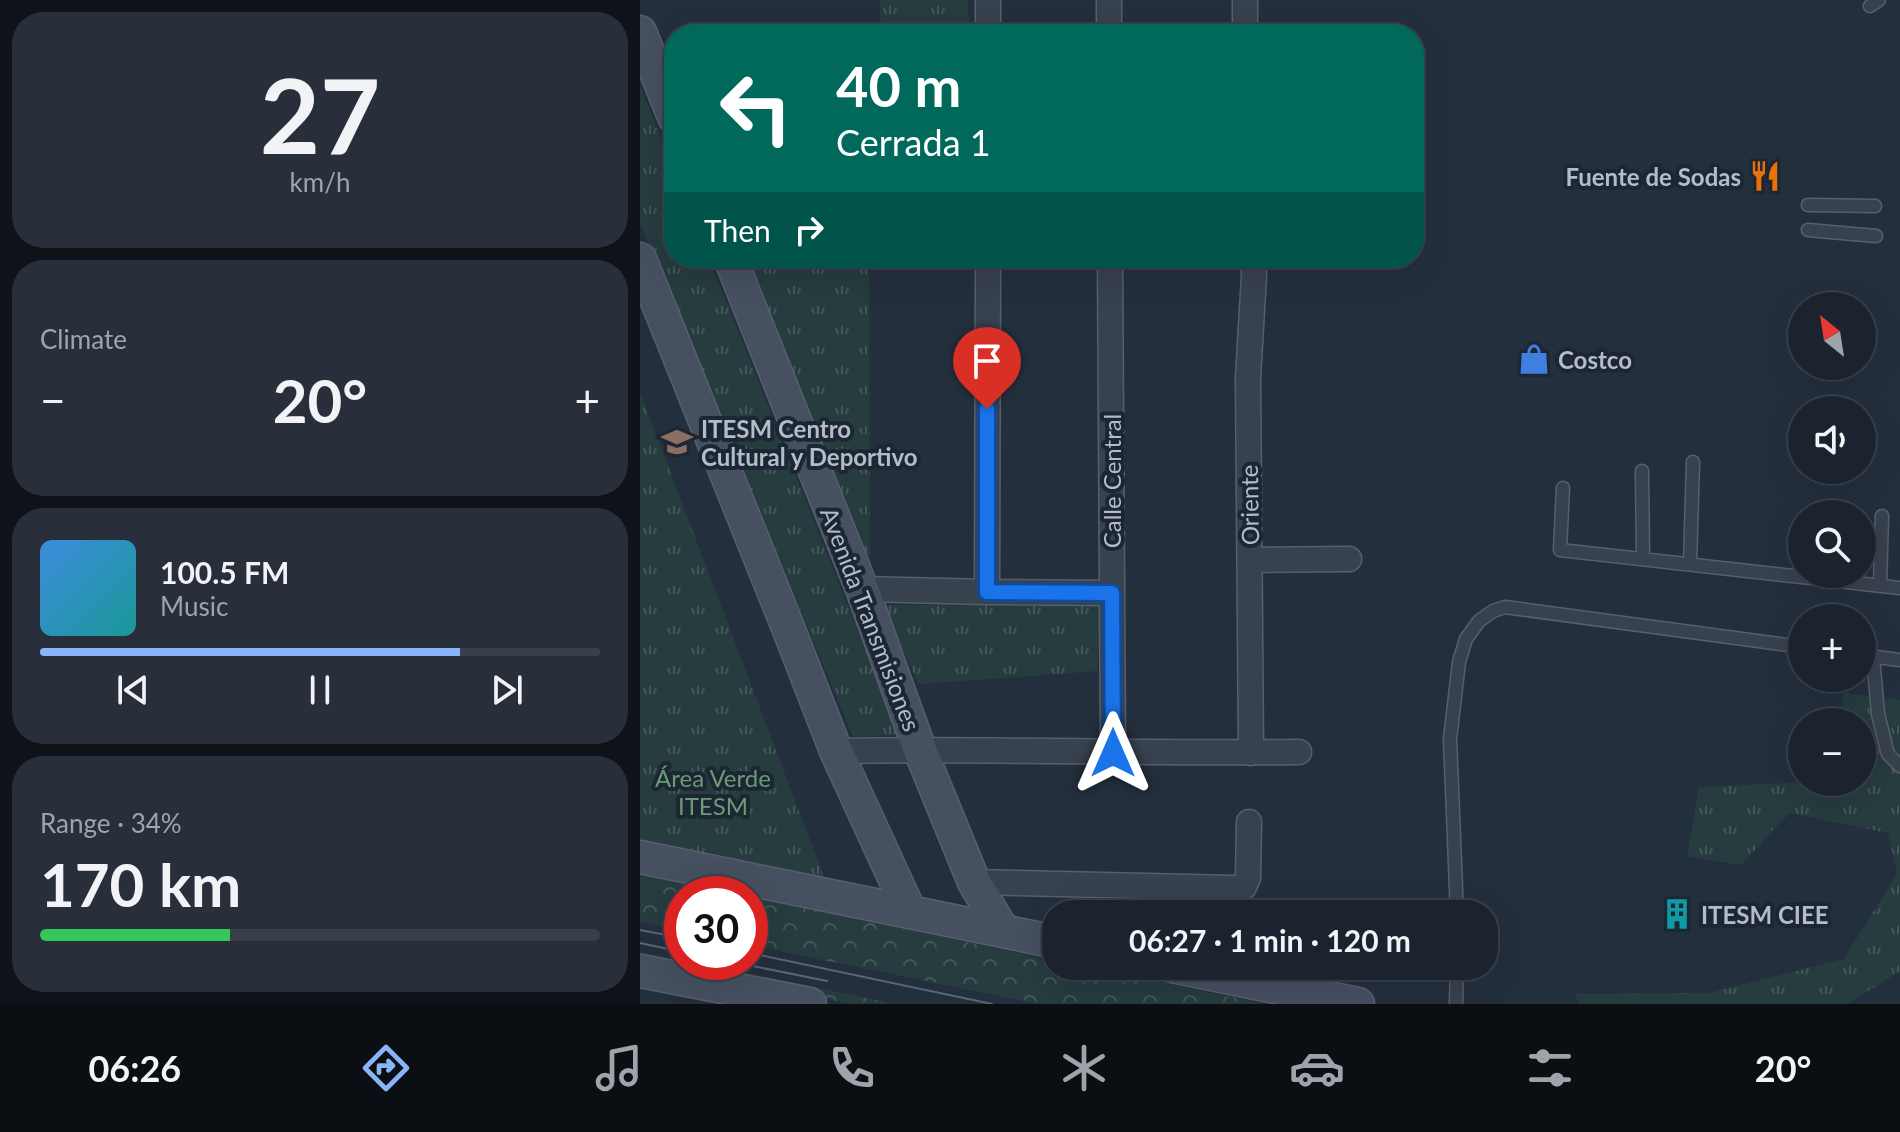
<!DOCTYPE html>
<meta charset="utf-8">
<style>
:root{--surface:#1b232e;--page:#282f3a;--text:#f1f3f6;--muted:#a0a4aa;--line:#39404a;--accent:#8ab4f8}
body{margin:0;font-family:Lato,sans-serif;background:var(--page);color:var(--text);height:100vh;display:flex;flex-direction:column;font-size:30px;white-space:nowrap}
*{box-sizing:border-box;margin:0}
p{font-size:26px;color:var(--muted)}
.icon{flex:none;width:44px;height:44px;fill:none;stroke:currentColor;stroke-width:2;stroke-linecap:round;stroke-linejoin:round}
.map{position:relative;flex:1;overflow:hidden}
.panel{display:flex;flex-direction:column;gap:12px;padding:12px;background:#0f1319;width:640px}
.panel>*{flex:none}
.top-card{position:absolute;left:24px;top:24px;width:760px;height:244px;border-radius:32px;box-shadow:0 8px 32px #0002,0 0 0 2px var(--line);background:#00695c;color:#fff;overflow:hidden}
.needle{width:52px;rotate:330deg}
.tools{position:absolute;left:1148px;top:292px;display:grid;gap:16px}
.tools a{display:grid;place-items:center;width:88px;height:88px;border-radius:50%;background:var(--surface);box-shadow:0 8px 32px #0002,0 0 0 2px var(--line);font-size:40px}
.speed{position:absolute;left:24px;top:876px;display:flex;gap:16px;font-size:40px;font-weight:700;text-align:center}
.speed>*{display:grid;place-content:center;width:104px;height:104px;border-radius:50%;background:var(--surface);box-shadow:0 8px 32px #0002,0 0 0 2px var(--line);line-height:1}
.speed .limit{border:12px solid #d22;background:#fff;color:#111}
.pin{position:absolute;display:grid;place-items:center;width:68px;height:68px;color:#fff;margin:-82px -34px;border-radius:50% 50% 50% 0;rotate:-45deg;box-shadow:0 0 8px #0007}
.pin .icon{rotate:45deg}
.me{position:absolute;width:88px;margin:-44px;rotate:0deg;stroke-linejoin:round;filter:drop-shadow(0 0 6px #0008)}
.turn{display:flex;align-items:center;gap:28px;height:168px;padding:0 40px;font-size:36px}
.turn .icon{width:104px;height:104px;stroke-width:2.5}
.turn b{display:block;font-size:56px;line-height:68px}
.then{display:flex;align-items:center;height:76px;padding:0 40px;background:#0003;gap:16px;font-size:30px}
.big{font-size:60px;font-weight:700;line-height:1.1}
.panel .widget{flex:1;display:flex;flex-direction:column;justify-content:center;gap:12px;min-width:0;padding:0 28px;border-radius:32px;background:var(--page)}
.panel .dial{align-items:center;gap:0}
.dial b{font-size:104px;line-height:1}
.song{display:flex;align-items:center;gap:24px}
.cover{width:96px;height:96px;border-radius:12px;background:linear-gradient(135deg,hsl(210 70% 55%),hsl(180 70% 35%))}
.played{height:8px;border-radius:4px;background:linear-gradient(90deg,var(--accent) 75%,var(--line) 75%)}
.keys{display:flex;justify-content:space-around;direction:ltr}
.heat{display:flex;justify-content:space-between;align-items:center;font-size:44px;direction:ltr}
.charge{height:12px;border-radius:6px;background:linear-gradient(90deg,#34c759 34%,var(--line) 0)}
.trip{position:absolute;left:402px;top:900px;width:456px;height:80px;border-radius:32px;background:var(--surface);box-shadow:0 8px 32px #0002,0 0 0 2px var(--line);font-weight:700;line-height:80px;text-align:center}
.tab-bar{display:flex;height:128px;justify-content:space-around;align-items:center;background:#0b0e12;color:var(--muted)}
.tab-bar .icon{width:56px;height:56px}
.tab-bar .selected{color:var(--accent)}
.tab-bar b{font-size:36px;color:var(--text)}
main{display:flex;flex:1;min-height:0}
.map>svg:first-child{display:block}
.forest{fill:url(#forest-crowns)}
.park{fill:url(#park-tufts)}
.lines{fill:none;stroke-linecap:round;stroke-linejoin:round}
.lane-casing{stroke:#565f6c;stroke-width:15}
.street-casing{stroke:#565f6c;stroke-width:27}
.secondary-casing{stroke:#565f6c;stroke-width:35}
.lane{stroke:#38414e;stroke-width:12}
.street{stroke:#38414e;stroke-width:24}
.secondary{stroke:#465061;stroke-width:32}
.tram{stroke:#5a6575;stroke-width:2}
.route-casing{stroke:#114b97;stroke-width:20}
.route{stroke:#1a73e8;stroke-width:14}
.labels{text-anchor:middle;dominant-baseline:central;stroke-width:8;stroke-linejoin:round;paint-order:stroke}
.poi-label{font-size:24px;font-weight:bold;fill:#b4bcc9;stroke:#1d2633;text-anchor:start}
.street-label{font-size:24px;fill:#b4bcc9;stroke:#1d2633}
.park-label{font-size:24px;fill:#6b9a76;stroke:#1d2633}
</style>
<main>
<section class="panel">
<div class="widget dial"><b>27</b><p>km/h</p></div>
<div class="widget"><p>Climate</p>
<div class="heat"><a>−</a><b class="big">20°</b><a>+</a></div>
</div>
<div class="widget">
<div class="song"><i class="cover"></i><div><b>100.5 FM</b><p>Music</p></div></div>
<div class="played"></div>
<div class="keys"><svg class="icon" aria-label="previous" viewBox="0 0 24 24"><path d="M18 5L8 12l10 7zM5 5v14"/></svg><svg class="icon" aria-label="pause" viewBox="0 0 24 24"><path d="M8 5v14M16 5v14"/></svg><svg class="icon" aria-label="next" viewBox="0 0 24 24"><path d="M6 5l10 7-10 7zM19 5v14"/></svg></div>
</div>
<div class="widget"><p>Range · 34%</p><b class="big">170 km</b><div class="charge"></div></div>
</section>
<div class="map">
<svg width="1260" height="1004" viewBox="0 0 1260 1004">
<defs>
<pattern id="forest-crowns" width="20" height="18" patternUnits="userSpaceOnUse" patternTransform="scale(2)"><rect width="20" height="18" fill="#263c3f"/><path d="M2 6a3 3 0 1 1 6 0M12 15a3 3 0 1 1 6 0" fill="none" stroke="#435659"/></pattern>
<pattern id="park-tufts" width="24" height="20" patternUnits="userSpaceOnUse" patternTransform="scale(2)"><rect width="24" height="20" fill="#263c3f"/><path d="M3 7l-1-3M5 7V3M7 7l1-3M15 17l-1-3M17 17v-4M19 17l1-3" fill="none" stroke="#435659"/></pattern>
</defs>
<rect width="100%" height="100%" fill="#242f3e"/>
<path class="forest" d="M0 873 99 894H42V931L0 922Z
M110 896 416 961V966H441L625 1004H399L110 945Z
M0 952 42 960V962H50L246 1002V1004H211L0 961Z"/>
<path class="park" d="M240 0H328L329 34H241Z
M0 85 34 170V258H69L259 735 213 737 0 223Z
M106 258H229L230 575Z
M0 392 189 890 0 850Z
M242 605 461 606 457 671 279 684Z
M1204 693 1260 700V971L1208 1004H940L934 994 1069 993 1204 959 1257 874 1248 833 1149 813 1101 865 1047 856 1059 787 1172 782H1222V722H1201Z"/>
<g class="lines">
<defs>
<path id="lane" d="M1230 6 1239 0
M1168 205 1235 206
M1168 230 1236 236
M1002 471 1003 559
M923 488 920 550 1260 588
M1050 564 1053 462
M1240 585 1242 516
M1222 655 1260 660
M1233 656 1238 714 1248 754 1260 766
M817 914 810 739 819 662 826 639 839 621 853 611 865 607 1162 647
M816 1004 817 966"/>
<path id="street" d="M469 0V34
M605 0V34
M348 34V0
M470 258 473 753
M610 560 709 559
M222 589 347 592 472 593
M347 592 348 258
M196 751C350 748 505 754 659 752
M611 753 608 377 614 276 613 258
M334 882 593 888 604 887 608 878 609 822"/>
<path id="secondary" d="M0 32 34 117
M90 258 222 589 280 750 334 882 363 931
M0 259 147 625 196 751 270 912
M0 857 416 942
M532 966 718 1004
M0 971 170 1004"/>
</defs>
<use href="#lane" class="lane-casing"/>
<use href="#street" class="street-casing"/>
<use href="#secondary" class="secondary-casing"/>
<use href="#lane" class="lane"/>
<use href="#street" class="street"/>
<use href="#secondary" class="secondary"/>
<path class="tram" d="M0 930 42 938
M0 943 42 952
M110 953 352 1004
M93 962 187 981"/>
</g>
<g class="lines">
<defs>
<path id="route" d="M347 409V592L472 593 473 753"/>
</defs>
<use href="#route" class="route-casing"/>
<use href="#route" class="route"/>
</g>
<defs>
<symbol id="restaurant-bare" viewBox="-9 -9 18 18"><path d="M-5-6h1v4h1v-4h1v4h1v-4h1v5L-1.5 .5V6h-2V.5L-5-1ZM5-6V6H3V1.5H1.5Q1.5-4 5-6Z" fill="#e8710a" stroke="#1d2633" stroke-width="2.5" paint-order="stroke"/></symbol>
<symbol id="shop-bare" viewBox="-9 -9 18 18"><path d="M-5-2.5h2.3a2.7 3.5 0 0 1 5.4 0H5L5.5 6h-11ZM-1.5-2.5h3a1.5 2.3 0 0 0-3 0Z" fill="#3f7fe0" stroke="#1d2633" stroke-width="2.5" paint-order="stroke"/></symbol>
<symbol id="university-bare" viewBox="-9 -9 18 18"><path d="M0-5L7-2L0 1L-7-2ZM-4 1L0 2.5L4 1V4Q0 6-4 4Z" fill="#8d6e63" stroke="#1d2633" stroke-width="2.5" paint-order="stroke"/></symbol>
<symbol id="building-bare" viewBox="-9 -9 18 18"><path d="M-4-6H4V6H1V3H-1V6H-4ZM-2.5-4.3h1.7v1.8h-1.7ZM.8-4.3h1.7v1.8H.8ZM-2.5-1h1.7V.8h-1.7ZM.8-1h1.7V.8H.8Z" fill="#0f9aa8" stroke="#1d2633" stroke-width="2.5" paint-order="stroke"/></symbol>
</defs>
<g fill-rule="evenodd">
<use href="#restaurant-bare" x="1103" y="154" width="44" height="44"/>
<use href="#shop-bare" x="872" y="337" width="44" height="44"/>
<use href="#university-bare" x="15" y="420" width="44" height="44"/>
<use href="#building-bare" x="1015" y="892" width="44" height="44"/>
</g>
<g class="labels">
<g class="poi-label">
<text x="1101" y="176" text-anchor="end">Fuente de Sodas</text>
<text x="918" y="359">Costco</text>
<text x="61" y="428">ITESM Centro<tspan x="61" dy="28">Cultural y Deportivo</tspan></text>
<text x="1061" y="914">ITESM CIEE</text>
</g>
<g class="street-label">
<text transform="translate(471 481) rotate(-90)">Calle Central</text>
<text transform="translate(609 505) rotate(-91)">Oriente</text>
<text transform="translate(231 619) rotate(69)">Avenida Transmisiones</text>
</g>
<g class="park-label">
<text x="73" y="777">Área Verde<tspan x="73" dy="28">ITESM</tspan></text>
</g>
</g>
</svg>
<div class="tools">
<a><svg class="needle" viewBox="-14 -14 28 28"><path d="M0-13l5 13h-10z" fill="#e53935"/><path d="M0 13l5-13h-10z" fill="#a0a4aa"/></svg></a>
<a><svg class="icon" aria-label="sound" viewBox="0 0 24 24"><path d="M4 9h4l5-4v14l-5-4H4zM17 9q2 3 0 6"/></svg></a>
<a><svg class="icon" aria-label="search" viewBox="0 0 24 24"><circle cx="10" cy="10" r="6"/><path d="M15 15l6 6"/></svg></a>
<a>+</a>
<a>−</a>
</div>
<div class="speed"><div class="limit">30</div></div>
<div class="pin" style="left:347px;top:409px;background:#d93025"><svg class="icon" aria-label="arrive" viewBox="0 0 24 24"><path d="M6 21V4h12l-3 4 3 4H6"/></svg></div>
<svg class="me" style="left:473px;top:753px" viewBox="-20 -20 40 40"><path d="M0-17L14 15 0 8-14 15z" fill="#1a73e8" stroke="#fff" stroke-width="4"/></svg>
<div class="trip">06:27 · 1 min · 120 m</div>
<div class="top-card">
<div class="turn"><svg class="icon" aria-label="left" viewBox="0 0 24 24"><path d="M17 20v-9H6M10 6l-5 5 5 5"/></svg><div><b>40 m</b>Cerrada 1</div></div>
<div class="then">Then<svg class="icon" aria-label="right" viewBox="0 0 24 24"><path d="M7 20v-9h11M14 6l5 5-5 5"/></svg></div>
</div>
</div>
</main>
<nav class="tab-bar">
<b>06:26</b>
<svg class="icon selected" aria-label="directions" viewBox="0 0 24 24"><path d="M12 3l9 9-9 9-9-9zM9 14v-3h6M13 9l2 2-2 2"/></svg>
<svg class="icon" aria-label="music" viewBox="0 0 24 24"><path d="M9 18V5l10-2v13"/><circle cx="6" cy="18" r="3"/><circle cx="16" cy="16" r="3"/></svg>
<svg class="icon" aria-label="phone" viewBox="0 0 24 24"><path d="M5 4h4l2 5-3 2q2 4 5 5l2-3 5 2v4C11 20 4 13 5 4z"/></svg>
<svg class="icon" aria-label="climate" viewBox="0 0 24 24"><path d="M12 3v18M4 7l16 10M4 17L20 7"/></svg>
<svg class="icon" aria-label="car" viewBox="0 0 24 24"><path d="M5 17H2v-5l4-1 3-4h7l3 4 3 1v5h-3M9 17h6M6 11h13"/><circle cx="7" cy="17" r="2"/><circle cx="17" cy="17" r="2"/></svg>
<svg class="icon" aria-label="filters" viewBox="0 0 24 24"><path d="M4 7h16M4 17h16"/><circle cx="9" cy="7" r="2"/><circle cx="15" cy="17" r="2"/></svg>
<b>20°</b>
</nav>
